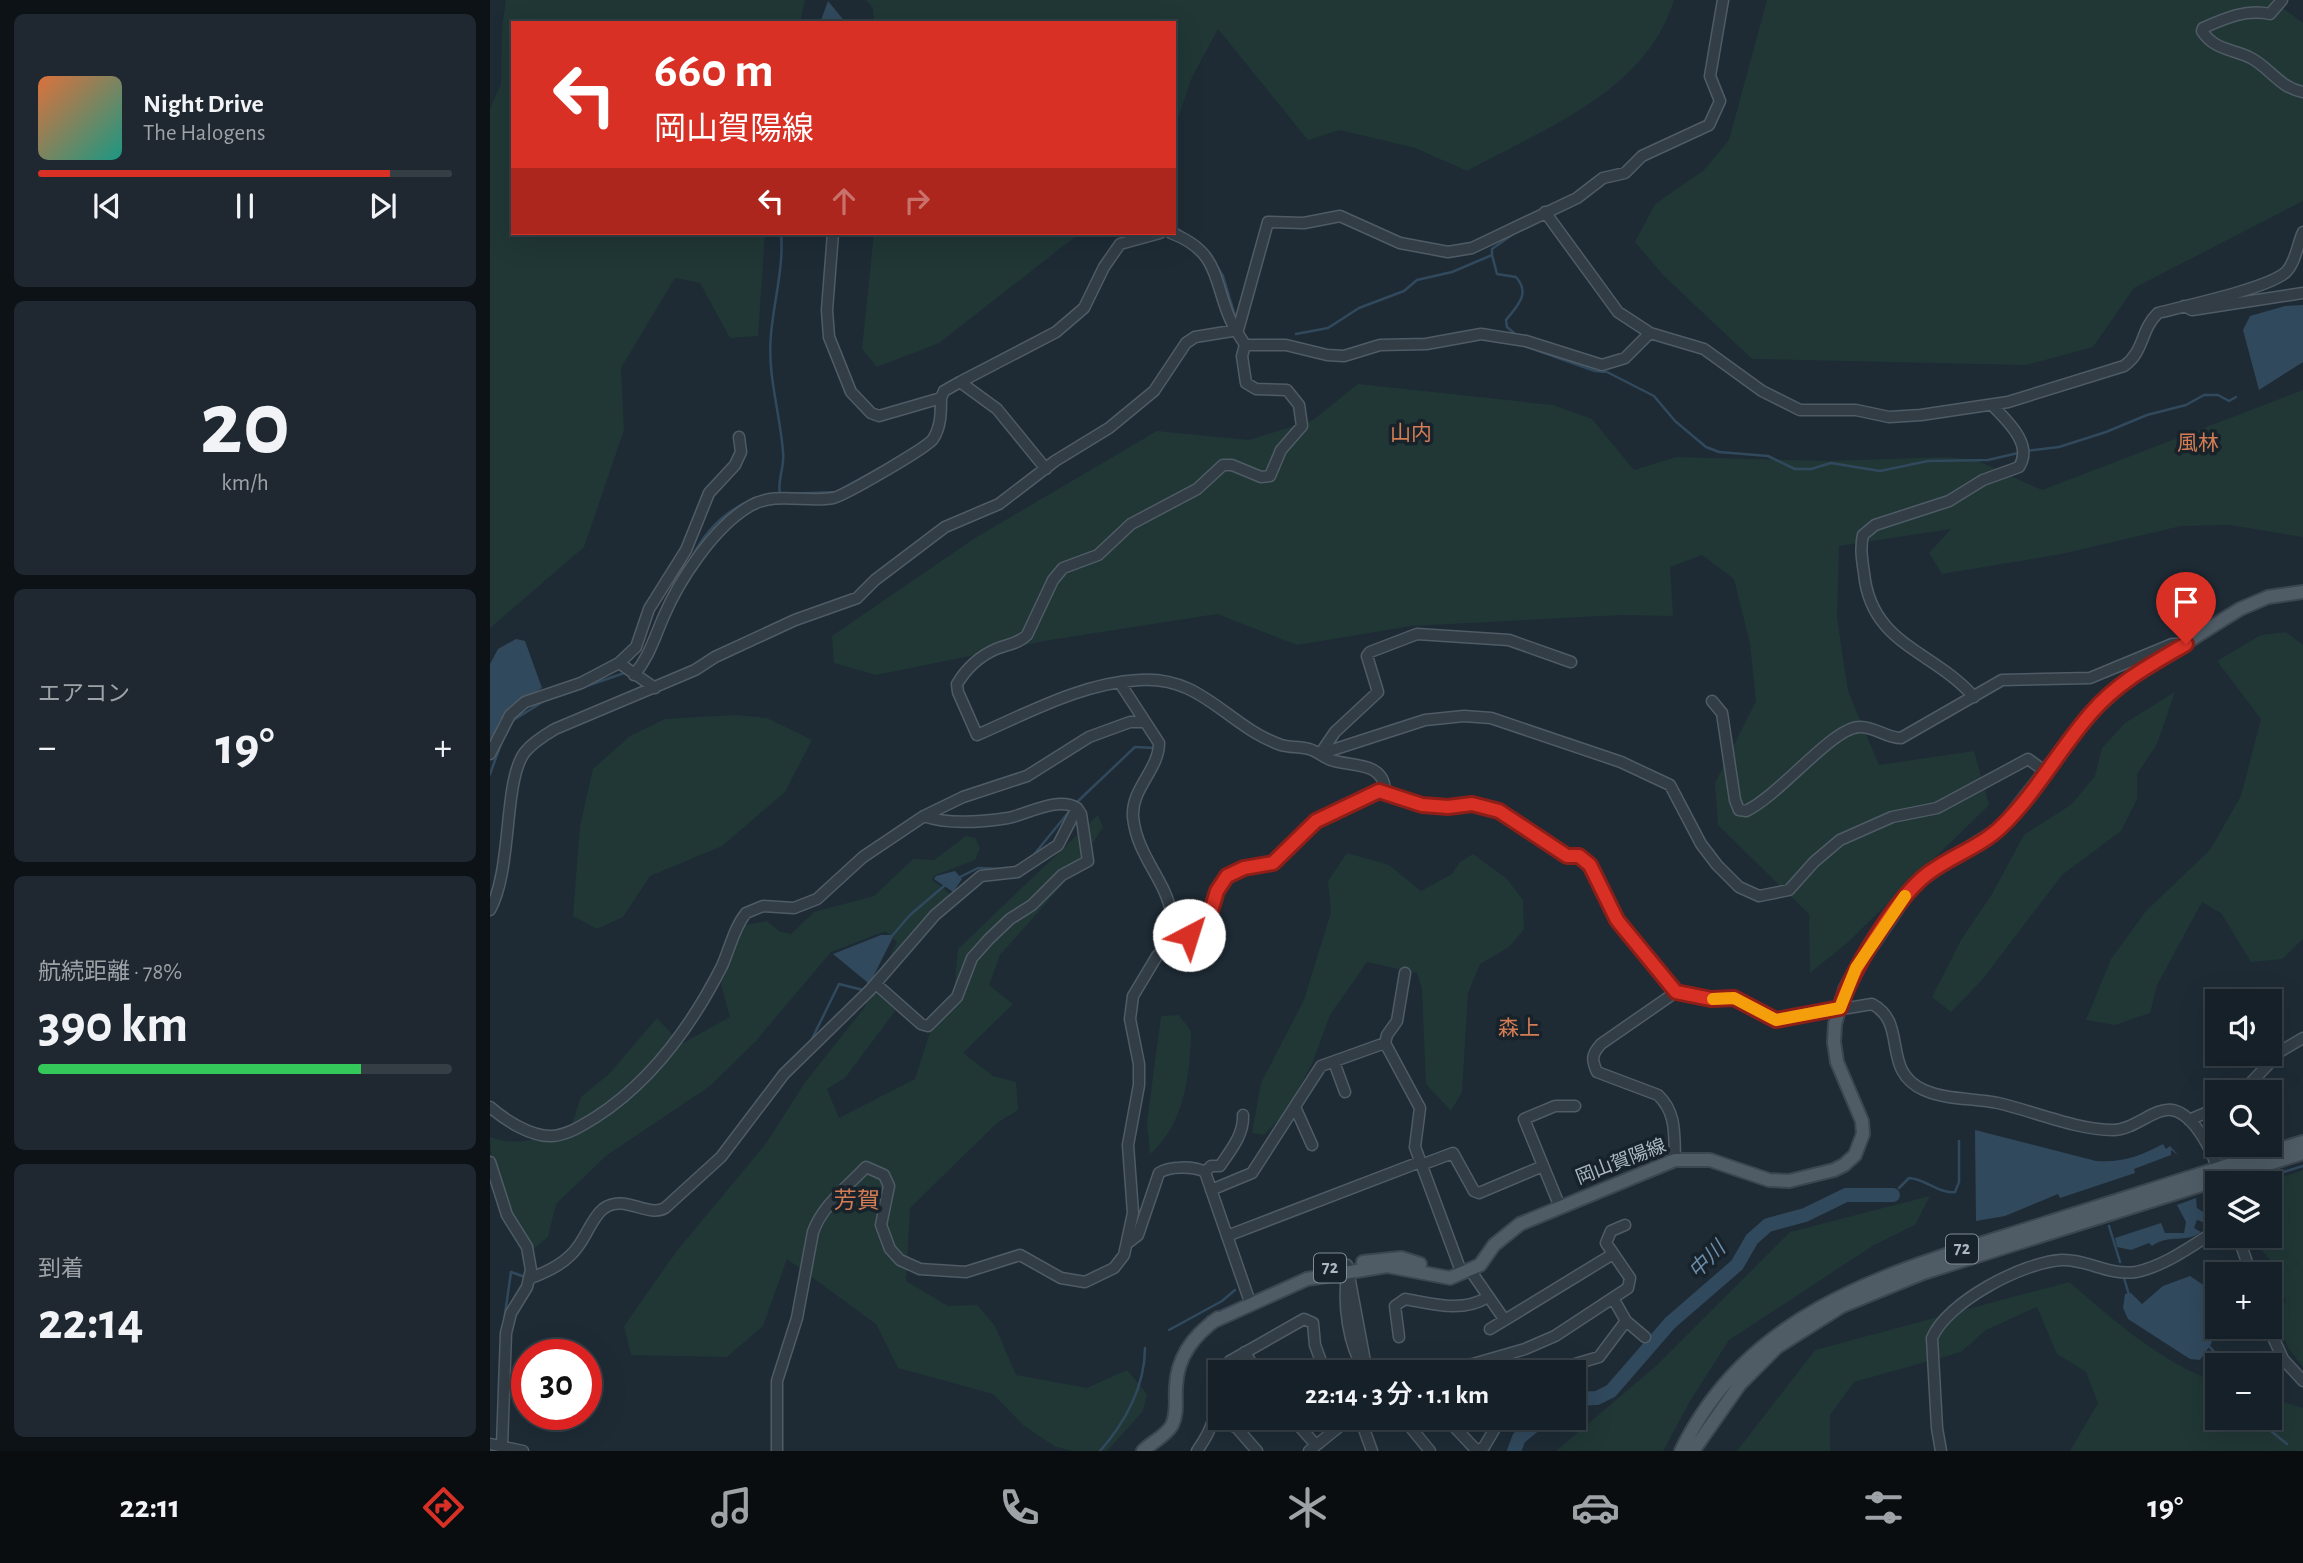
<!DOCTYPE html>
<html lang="ja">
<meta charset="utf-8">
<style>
:root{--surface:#162028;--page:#1f2830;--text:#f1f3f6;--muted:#9ea3a8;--line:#353e45;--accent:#d93025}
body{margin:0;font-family:"Alegreya Sans","Noto Sans JP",sans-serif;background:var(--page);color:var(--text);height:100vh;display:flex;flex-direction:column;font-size:26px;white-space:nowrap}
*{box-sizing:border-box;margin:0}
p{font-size:23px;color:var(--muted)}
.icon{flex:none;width:38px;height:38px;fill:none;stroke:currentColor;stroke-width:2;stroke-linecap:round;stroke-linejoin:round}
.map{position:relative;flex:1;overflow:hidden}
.side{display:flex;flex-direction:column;gap:14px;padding:14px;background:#0c1216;width:490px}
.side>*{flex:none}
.hud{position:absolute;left:21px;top:21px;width:665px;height:214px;border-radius:0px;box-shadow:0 7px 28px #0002,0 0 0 2px var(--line);background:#d93025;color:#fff;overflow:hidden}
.buttons{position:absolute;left:1715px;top:989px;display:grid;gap:14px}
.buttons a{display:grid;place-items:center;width:77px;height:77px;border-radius:0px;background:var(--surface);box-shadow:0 7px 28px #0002,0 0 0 2px var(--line);font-size:35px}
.speed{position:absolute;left:21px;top:1339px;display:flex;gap:14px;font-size:35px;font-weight:700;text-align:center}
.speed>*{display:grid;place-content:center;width:91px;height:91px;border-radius:50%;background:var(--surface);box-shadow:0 7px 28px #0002,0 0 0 2px var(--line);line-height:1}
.speed .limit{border:10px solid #d22;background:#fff;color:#111}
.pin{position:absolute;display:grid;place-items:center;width:60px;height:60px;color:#fff;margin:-72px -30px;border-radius:50% 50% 50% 0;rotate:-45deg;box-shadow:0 0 7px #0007}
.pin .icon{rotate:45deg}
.me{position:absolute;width:77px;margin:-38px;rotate:40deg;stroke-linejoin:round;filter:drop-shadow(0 0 5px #0008)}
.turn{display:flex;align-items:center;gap:24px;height:147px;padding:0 28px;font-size:32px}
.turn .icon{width:91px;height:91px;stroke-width:2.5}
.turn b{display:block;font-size:49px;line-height:60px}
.lanes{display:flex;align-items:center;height:66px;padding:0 28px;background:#0003;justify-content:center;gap:35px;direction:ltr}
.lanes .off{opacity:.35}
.big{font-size:52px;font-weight:600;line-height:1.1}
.side .card{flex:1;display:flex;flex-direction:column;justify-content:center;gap:10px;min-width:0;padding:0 24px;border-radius:10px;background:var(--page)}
.side .dial{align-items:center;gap:0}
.dial b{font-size:91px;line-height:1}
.song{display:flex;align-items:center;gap:21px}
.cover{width:84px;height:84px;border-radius:10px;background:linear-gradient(135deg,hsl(20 70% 55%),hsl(170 70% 35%))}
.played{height:7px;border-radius:4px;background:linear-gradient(90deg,var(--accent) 85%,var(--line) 85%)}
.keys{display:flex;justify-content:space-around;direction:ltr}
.heat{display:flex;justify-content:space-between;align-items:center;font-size:38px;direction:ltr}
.charge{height:10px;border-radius:5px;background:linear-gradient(90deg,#34c759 78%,var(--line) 0)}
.trip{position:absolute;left:718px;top:1360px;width:378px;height:70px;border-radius:0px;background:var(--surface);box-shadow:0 7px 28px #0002,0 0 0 2px var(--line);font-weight:600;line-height:70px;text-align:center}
.dock{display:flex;height:112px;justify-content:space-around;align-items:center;background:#090d10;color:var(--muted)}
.dock .icon{width:49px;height:49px}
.dock .active{color:var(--accent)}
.dock b{font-size:32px;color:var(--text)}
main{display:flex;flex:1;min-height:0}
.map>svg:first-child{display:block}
.green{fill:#203736}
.water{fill:#31495d}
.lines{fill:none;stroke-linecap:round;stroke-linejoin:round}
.stream{stroke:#31495d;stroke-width:2.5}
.river{stroke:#31495d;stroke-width:14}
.minor-casing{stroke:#4f5b65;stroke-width:13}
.major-casing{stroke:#3b4650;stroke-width:16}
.minor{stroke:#323d46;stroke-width:10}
.major{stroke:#4f5c66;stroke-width:12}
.route-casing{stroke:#8d1f18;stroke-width:18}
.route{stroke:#d93025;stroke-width:12}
.slow{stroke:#f59e0b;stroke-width:12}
.labels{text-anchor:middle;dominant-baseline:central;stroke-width:7;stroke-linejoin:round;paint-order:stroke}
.shield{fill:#18222a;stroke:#7f8b96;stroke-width:2}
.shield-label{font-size:18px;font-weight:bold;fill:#abb8c4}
.street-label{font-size:19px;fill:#abb8c4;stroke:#18222a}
.neighbourhood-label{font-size:21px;fill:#d47d55;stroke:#18222a}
.water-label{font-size:21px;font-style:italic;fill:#6b8da9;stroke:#18222a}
.quarter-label{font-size:23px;fill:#d47d55;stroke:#18222a}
</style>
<main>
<section class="side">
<div class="card">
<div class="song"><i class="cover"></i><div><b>Night Drive</b><p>The Halogens</p></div></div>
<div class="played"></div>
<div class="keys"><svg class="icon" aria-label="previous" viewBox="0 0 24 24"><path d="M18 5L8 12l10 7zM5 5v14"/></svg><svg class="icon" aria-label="pause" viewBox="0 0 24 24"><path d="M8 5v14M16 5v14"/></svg><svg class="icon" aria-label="next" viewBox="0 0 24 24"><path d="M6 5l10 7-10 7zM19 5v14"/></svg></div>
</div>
<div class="card dial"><b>20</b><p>km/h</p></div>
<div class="card"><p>エアコン</p>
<div class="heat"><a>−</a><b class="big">19°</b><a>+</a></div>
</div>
<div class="card"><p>航続距離 · 78%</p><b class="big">390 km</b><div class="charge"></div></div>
<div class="card"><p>到着</p><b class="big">22:14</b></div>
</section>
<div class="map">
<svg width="1813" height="1451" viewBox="0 0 1813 1451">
<rect width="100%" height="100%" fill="#1e2b35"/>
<path class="green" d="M16 0H315L310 23H23V233H275L268 336 240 338 210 283 185 278 131 368 134 430 94 547 0 628V109L11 84 12 27Z
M376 0H1184C1156 92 1053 129 977 171L925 148 850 130 818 140 728 29 702 77 684 130V23H384L383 8Z
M1277 0H1782L1813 23V201L1644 288 1603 347 1536 365 1262 359 1173 275 1145 242 1165 204 1213 171 1239 140Z
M384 233H590L449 343 387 367 372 349Z
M868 384 1063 405 1102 419 1144 470 1186 457 1338 461 1458 457 1488 461 1552 490 1813 390V537L1740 525 1691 526 1572 554 1452 574 1439 553 1461 529 1349 546 1347 618 1358 691 1389 765 1484 751 1499 805 1357 943 1320 973 1319 914 1228 825 1225 783 1266 701 1260 643 1244 579 1212 555 1180 567 1183 616 1131 615 921 626 807 645 727 614 554 641 386 675 344 663 342 636 485 538 667 431 759 440 823 420Z
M1796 632 1813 645V939L1792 959 1761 962 1731 913 1712 902 1667 985 1660 1013 1625 1025 1596 1020 1621 959 1656 911 1720 850 1751 796 1771 719 1727 661 1771 635Z
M1685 692 1667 744 1647 774V799L1631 831 1572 875 1492 980 1461 1012 1442 997 1471 940 1502 894 1534 835 1582 804 1605 776 1612 748 1635 723Z
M246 715 277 718 322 740 295 792 232 846 160 876 133 917 107 929 83 916 90 826 103 769 140 736 175 719Z
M608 815 613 827 587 868 510 955 499 985 523 1004 473 1053 503 1076 526 1082 528 1110 507 1123 420 1208 416 1281 458 1306 487 1305 505 1326 526 1375 597 1388 637 1370 657 1394 653 1411 617 1451H582L564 1446 533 1425 503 1394 408 1368 386 1324 297 1259 273 1326 237 1357 141 1355 134 1326 186 1252 277 1142 316 1081 374 1008 407 942 396 931 341 952 265 1042 220 1086 117 1155 66 1204 58 1237 41 1251C22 1216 0 1178 0 1137 30 1148 52 1137 81 1127L91 1097 119 1074 167 1018 191 1044 240 1017 231 984 255 925 277 921 290 932 301 934 324 912 384 896 423 859 444 860 476 836 485 838 490 848 485 860 443 876 442 880 462 895 388 987 404 1001 406 1010 355 1078 337 1089 349 1118 425 1079 441 1029 463 1003 468 949Z
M857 853 899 865 931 891 962 874 970 862 983 854 1017 879 1033 900 1034 929 1019 947 990 964 978 993 972 1092 961 1111 936 1084 932 989 927 973 877 962 840 1015 822 1064 794 1114 774 1135 762 1133 771 1083 814 1000 841 912 838 881Z
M689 1015 701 1031C700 1074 695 1124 660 1154L657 1122 671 1016Z
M1813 1170V1367L1798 1348 1782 1307 1796 1303 1795 1297H1785V1287L1792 1273 1765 1243 1763 1236H1780V1183H1774Z
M1440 1196 1425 1225 1384 1245 1239 1340 1200 1401 1173 1451H1066L1166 1366 1300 1232Z
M1579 1282C1624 1320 1671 1363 1727 1382V1418H1780V1398L1813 1408V1451H1580L1608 1403 1596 1372 1567 1354 1547 1307 1496 1330 1471 1352 1364 1382 1340 1415V1451H1247L1325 1350Z"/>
<path class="water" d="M338 1 356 23H330Z
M1813 305V362L1769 390 1753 330 1760 316 1795 306Z
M26 639 35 641 52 688 17 711 9 722 0 746V664L8 649Z
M465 871 472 879 463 892 444 879 446 876Z
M391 935H404L377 989V982L343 954Z
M1485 1130 1606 1161C1632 1163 1650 1156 1673 1144L1676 1149 1680 1146 1688 1155 1681 1150V1155L1644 1169 1645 1173 1570 1198 1568 1194 1515 1216 1486 1221Z
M1723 1196 1727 1198V1222L1718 1224 1707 1220 1704 1228 1711 1232C1695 1244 1680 1233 1662 1246L1659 1243 1641 1250 1627 1247 1625 1238 1671 1223 1675 1233H1694L1696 1222 1687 1205 1706 1198 1707 1208 1718 1215Z
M1700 1276 1715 1286 1727 1324 1721 1344 1710 1360 1700 1359 1638 1319 1633 1308 1635 1294 1641 1293 1652 1304 1673 1286Z"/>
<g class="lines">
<path class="stream" d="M1223 126 1233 104
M1050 220 1076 208
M684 226 710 245
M633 238 646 233
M720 255 733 276 746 319
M1002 255 1007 274 1026 277C1041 294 1027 306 1016 320L1017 327 1025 334
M616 256 625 244
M806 334 838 328 869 308 914 291 927 280 962 272 1002 255V249L1026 232
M1034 346 1105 371 1117 372 1164 396 1185 421 1216 447 1229 452 1278 456 1305 469H1321L1341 463 1390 471 1438 461 1498 460 1528 453
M445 403 446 418
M1535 451 1569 447 1616 432 1657 415 1696 405 1714 395H1728L1739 401 1746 397
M290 494C287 480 295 467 293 452 290 412 277 375 281 334 284 300 294 267 291 233
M294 494 346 492 411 456
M200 561C214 532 236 509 267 498
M160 638 180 593
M22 721 54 701 137 672
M0 774 14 736
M586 803 645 747 665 748
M542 857 582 808
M468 878 488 868 511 869
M401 937 420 915 454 886
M320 1043 349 984 373 990
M1758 1183 1813 1166
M1409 1188 1419 1178C1436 1179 1449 1194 1465 1192L1469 1182V1141
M1619 1226 1630 1262
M1634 1278 1639 1295
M13 1328 21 1272 35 1277
M679 1330 732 1301 745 1290
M1718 1345 1728 1356 1729 1365
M1765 1418 1797 1444
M610 1451C635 1423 655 1386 655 1348"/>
<path class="river" d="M1083 1399 1107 1398 1121 1391 1180 1323 1247 1265 1262 1239 1278 1225 1315 1215 1356 1195H1403
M1024 1451 1029 1438 1053 1418"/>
<defs>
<path id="minor" d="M1792 0 1780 14C1755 9 1736 18 1713 28L1712 31C1724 50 1743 49 1761 58 1780 68 1790 88 1813 92
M1055 212 1128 312 1160 333 1214 349 1272 391 1310 410H1366L1399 417 1431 415 1518 402 1634 366C1655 351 1650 330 1668 313 1695 306 1779 288 1796 272 1806 262 1807 245 1813 232
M343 233 337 310 339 337 361 392 381 413 389 416 451 398 454 391 470 382 566 332 594 308 614 267 630 244 670 233
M681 233C731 252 723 282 741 321 744 329 751 337 755 345L752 356 756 383 766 389 797 390 809 405 812 426 791 450 780 476 771 477 742 465H733L707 489 641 524 608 555 573 568 563 580 537 635C528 644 518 644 506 649 490 656 476 669 467 684L468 692 487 735C538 713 592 683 649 680 712 675 737 726 791 745 801 748 812 746 822 750 829 753 835 758 841 760 862 767 894 761 895 791
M1694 306 1702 310 1813 293
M748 330 778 222 814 223 850 216 910 243 958 252 982 248 1087 198 1113 178 1135 173 1152 156 1219 125 1230 101 1220 76 1233 0
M755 345H796L837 355 854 356 890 345 936 344 991 334 1036 341 1112 365 1135 358 1160 333
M470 382 507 409 556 469
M129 663 165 688
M144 675C159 657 164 639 173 618 189 580 224 527 260 506 286 491 316 503 343 498 354 496 438 447 443 439 451 427 451 412 451 398
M630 683 669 743C669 770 641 788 643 817 647 856 675 879 681 912 683 922 680 933 679 944
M1484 697C1443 650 1381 645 1374 573 1372 560 1370 548 1373 535L1385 525 1459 501 1493 480 1529 467C1544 444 1516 420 1502 405
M1222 701 1232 713 1245 800 1249 810 1256 811C1290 795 1342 728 1369 727 1384 726 1396 738 1411 738L1512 680 1600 678 1682 644H1695
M0 754 20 715 35 702 91 683 129 663 146 647 159 609 196 550 219 493 245 465 251 452 249 437
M830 754 935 720 974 716 1001 718 1131 762 1180 785 1211 844 1227 865 1249 887 1269 896 1299 890 1324 862 1350 840 1402 817 1447 808 1538 759 1556 772
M830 754 845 732 888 692 877 656 880 652 927 634 1019 640 1081 662
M0 910C23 868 13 780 35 752 43 742 55 735 65 729L205 670 225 657 305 620 367 598 385 580 455 527 509 504 565 461 619 428 664 391 696 343 705 337 748 330
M386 984 431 1024 438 1026 467 997 482 958 499 939 520 919 542 905 572 875 598 861 591 814 587 808
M895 1043 897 1035 907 1021 915 973
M844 1062 855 1092
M1752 1092 1791 1051 1813 1038
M0 1107C15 1120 41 1137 62 1136 78 1135 93 1125 106 1117 162 1081 202 1025 232 966 240 948 244 928 256 913L273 906 304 908 327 899 373 857 434 816 473 797 537 776 599 737 640 722H652
M805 1107 822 1145
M1699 1120 1727 1108
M1185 1160C1184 1135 1187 1113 1168 1095L1107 1072C1101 1059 1102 1054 1111 1044L1186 992
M0 1162 17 1215 37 1247 41 1270 37 1287 21 1313 16 1333 12 1446
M931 1165 963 1153 984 1191 989 1193 1053 1166
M715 1172 721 1166H730C740 1151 754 1135 753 1115
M721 1190 762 1173 831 1066 895 1043 930 1108 925 1147 972 1274
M1070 1207 1034 1119 1065 1106H1085
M737 1236 930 1162
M1748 1236 1761 1274
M639 1242 648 1235 669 1173C679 1166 704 1166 715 1172L761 1305
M857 1265 877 1372
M980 1270 1014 1319
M857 1276C853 1304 858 1345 874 1369
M41 1278C59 1271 78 1262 89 1245 97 1234 103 1217 113 1209 134 1193 157 1218 175 1208L231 1157 294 1074 380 990 445 915 491 876 527 872 568 845 587 808C568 796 538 814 518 818 492 822 458 825 434 816
M1123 1298 1136 1321 1155 1337
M1778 1326 1793 1359 1813 1381
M1000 1329 1123 1254
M909 1337 905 1306 915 1299C943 1304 972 1313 998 1297
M755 1352 766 1372
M918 1372 983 1364 1035 1349 1065 1336 1138 1288 1140 1278 1116 1243 1121 1231 1135 1225
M1058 1372 1109 1357 1136 1321
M802 1418 826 1445
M870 1418 882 1451
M913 1418 940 1451
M956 1418 987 1451 994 1447 1004 1430 997 1418
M723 1420 746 1427 767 1451
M0 1444 33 1451
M287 1451V1381L307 1318 323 1232C332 1206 357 1187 376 1167L394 1175 399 1186 391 1225 400 1249 410 1260 430 1269 476 1272 530 1255 571 1278 595 1282 624 1268 634 1255 643 1213 638 1145 649 1085V1064L640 1019 643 996 667 956 679 944 699 935 718 921 727 891 736 876 754 868 783 863 826 821 889 791 932 805 958 807 982 804 1009 811 1077 856 1089 857 1100 865 1127 920 1186 992 1221 999 1244 998 1286 1020 1382 1004C1419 1023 1390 1071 1434 1090 1456 1100 1484 1098 1508 1103 1543 1111 1587 1130 1623 1130 1644 1130 1665 1107 1682 1110 1705 1114 1723 1153 1729 1173
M707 1451C714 1441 720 1431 723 1420 729 1397 721 1378 740 1361L814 1319 823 1323 825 1345 835 1372
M819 1451 860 1418
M1451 1451 1447 1428 1442 1338C1457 1302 1533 1262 1572 1260 1597 1259 1619 1276 1646 1272 1675 1266 1703 1245 1727 1230"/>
<path id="major" d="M873 1262 911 1258 930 1264
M722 1322 817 1279 897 1266 960 1278 990 1265 1004 1245 1030 1224 1185 1160H1220L1279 1180 1299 1181 1344 1170 1354 1165 1365 1155 1373 1134 1372 1121 1347 1062 1344 1042 1345 1024 1355 989 1366 969 1417 894 1434 876 1511 828 1602 712 1638 679 1750 609 1778 597 1813 592
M653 1451C662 1442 676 1436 682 1425 688 1413 685 1400 686 1387 687 1356 704 1335 728 1318
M1191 1451C1263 1303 1413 1269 1556 1223 1642 1196 1727 1168 1813 1142
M1203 1451 1250 1384 1287 1347 1352 1306 1433 1273 1813 1153"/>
</defs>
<use href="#minor" class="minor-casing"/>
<use href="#major" class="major-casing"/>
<use href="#minor" class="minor"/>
<use href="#major" class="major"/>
</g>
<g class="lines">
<defs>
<path id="route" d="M699 935 718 921 727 891 737 876 754 868 783 863 826 821 889 791 932 805 958 807 982 804 1009 811 1077 856H1089L1100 865 1127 920 1186 992 1221 999 1244 998 1286 1020 1350 1008C1361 971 1406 899 1436 875 1460 856 1491 847 1512 826 1547 792 1570 748 1602 712 1628 682 1662 664 1696 644"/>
</defs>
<use href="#route" class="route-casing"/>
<use href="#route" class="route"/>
<path class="slow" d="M1223 999 1244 998 1286 1020 1350 1008 1366 968 1415 896"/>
</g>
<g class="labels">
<g class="shield">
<rect x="1456" y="1234.5" width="32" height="29" rx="5"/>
<rect x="824" y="1253.5" width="32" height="29" rx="5"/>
</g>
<g class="shield-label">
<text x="1472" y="1249">72</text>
<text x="840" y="1268">72</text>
</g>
<g class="street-label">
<text transform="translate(1131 1162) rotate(-21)">岡山賀陽線</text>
</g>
<g class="neighbourhood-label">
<text x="921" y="433">山内</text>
<text x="1708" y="443">風林</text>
<text x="1029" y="1028">森上</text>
</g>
<g class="water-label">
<text transform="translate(1217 1260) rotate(-45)">中川</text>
</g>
<g class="quarter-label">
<text x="367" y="1201">芳賀</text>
</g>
</g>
</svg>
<div class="buttons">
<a><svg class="icon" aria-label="sound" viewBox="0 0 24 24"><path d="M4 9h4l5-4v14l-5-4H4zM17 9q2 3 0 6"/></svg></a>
<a><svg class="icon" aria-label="search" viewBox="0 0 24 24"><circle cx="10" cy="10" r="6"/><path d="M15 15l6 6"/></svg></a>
<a><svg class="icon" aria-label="layers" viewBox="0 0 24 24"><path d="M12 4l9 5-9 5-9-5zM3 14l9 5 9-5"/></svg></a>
<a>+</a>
<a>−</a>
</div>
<div class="speed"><div class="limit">30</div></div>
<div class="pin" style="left:1696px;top:644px;background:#d93025"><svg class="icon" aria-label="arrive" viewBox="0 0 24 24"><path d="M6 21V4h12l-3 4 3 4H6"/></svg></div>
<svg class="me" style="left:699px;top:935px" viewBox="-20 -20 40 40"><circle r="19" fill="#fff"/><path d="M0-13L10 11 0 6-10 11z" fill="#d93025"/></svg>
<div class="trip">22:14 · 3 分 · 1.1 km</div>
<div class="hud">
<div class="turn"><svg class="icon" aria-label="left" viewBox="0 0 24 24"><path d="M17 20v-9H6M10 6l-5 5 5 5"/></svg><div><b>660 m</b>岡山賀陽線</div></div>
<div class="lanes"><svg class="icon" aria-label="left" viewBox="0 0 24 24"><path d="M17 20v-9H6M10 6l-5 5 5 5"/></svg><svg class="icon off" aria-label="ahead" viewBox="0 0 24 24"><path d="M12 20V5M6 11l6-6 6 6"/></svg><svg class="icon off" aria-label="right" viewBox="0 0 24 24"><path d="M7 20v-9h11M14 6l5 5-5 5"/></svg></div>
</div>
</div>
</main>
<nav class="dock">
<b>22:11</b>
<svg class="icon active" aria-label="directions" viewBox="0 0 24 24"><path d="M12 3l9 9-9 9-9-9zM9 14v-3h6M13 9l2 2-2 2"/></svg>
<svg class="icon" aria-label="music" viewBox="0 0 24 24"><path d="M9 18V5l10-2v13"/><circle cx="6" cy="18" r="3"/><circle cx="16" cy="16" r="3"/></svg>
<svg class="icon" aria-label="phone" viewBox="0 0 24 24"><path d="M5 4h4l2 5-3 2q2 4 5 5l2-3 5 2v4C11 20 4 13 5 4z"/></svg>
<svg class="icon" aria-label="climate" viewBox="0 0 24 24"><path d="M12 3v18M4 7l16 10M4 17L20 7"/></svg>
<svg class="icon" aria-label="car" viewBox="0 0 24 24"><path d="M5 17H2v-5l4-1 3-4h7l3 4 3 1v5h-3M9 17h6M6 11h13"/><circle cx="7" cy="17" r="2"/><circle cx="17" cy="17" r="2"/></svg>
<svg class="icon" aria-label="filters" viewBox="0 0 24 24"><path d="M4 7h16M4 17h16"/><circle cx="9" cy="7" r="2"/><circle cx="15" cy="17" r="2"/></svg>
<b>19°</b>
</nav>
